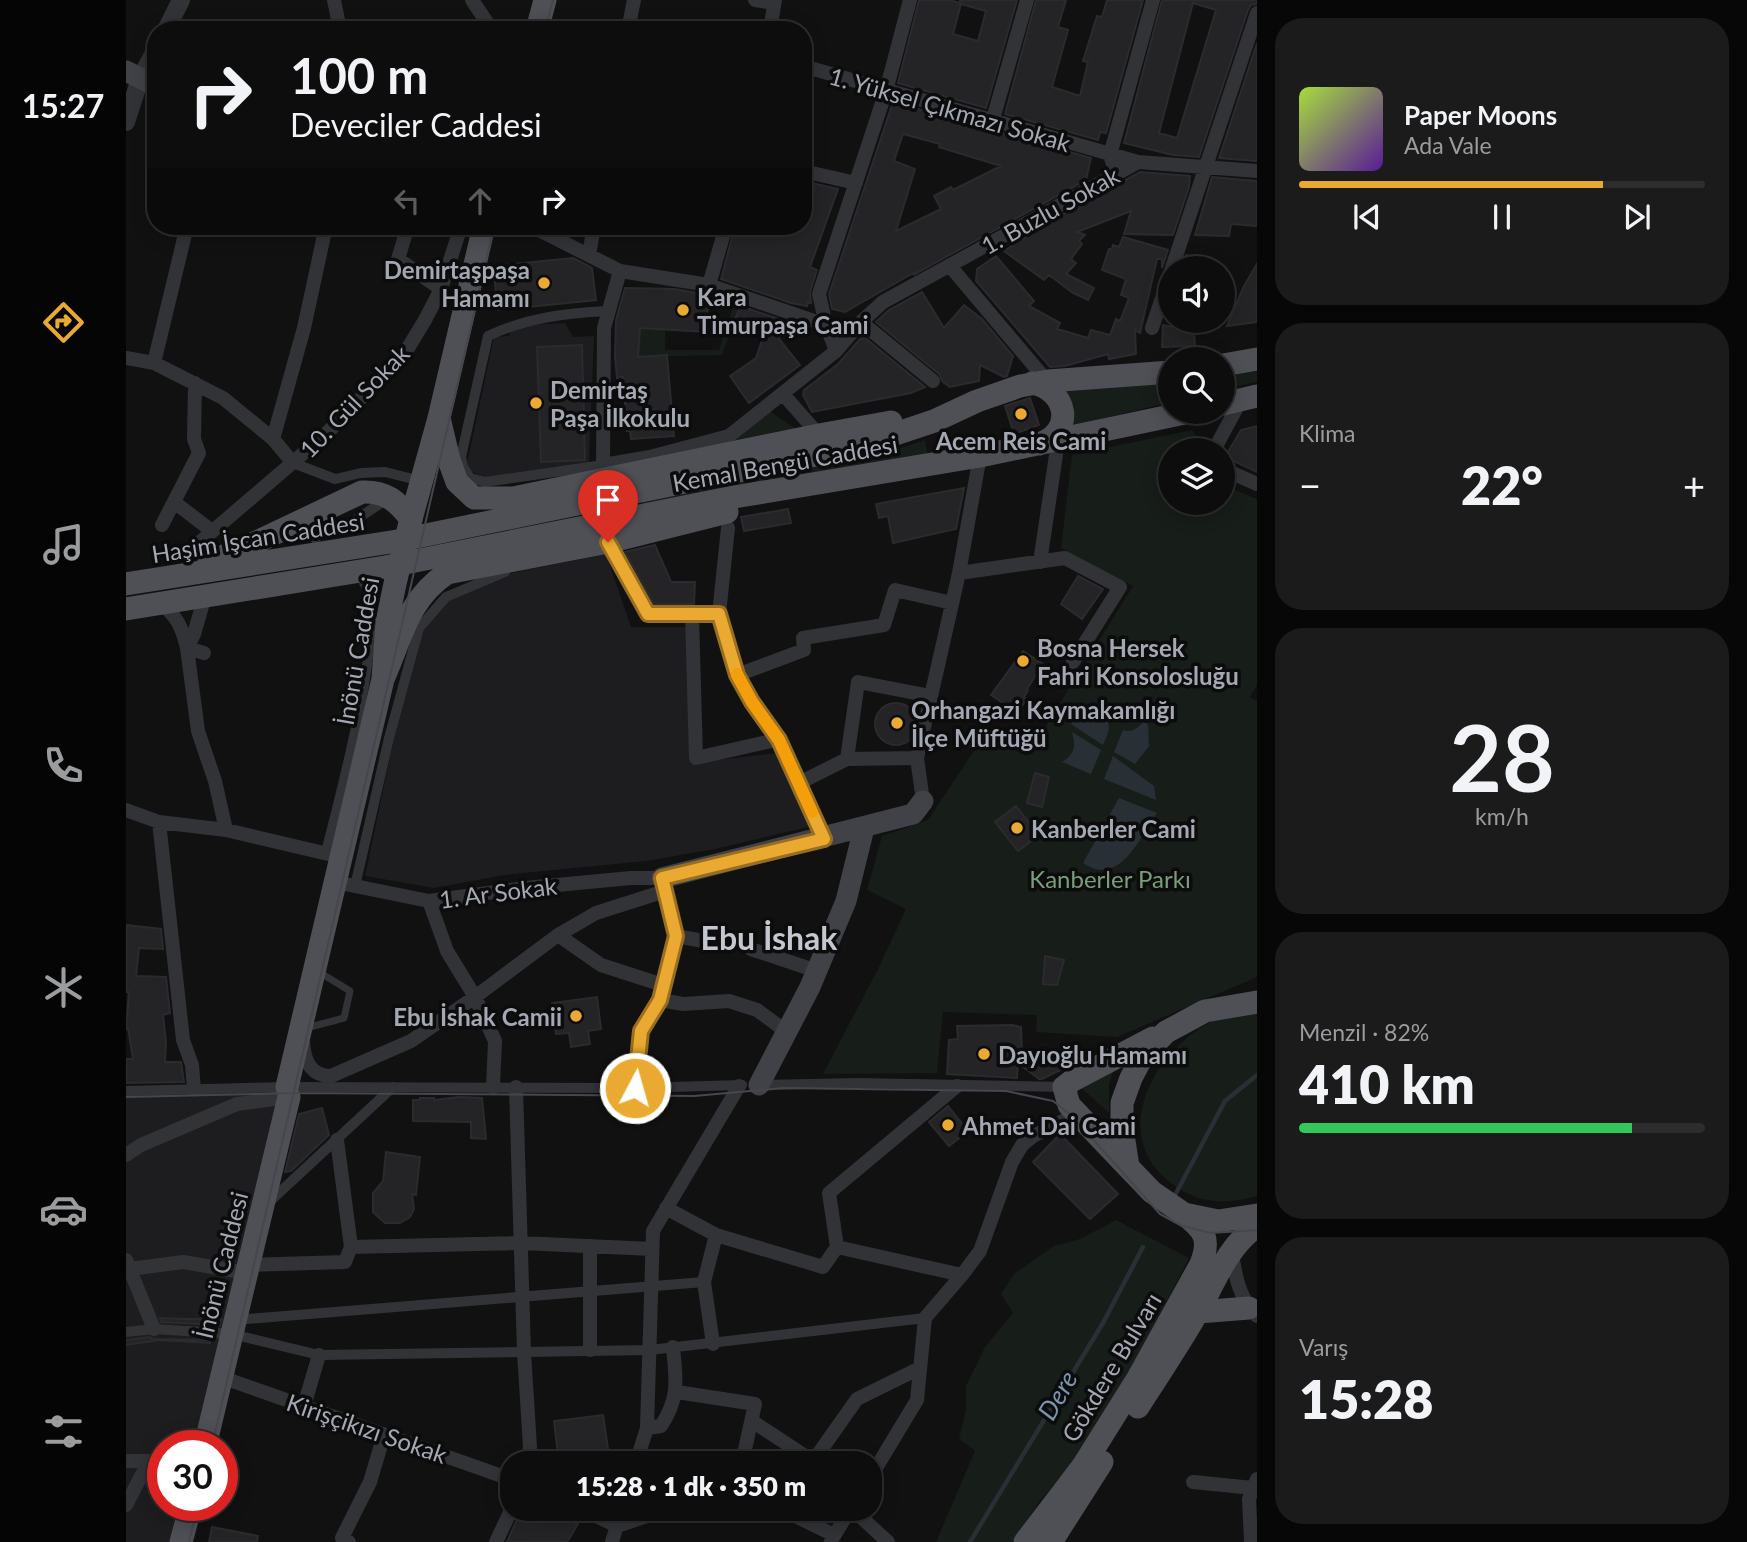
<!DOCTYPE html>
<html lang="tr">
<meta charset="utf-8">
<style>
:root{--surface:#0d0d0e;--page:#1b1b1c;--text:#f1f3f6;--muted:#9a9c9e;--line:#2d2d2e;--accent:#eaaa31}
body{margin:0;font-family:Lato,sans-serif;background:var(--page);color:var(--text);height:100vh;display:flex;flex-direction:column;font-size:26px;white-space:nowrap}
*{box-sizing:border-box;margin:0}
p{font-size:23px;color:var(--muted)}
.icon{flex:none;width:38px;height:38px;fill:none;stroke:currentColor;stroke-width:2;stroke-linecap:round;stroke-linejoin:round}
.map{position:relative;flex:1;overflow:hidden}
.sheet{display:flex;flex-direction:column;gap:18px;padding:18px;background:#070708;width:490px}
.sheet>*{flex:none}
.hud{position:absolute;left:21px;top:21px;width:665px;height:214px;border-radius:28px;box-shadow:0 4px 18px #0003,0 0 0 2px var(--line);background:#0d0d0e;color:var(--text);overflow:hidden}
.controls{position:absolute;left:1032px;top:256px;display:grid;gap:14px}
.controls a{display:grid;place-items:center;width:77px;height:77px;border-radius:50%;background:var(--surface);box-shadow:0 4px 18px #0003,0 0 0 2px var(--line);font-size:35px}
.speed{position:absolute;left:21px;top:1430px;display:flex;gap:14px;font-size:35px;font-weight:700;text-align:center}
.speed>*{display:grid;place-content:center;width:91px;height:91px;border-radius:50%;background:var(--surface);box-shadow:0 4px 18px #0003,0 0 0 2px var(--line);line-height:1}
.speed .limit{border:10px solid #d22;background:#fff;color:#111}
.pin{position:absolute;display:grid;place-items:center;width:60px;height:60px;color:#fff;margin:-72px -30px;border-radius:50% 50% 50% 0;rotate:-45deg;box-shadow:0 0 7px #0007}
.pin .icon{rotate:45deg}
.me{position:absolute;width:77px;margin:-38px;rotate:6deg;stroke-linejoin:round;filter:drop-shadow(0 0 5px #0008)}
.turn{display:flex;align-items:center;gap:24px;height:147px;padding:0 28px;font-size:32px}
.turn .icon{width:91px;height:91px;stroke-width:2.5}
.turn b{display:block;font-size:49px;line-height:60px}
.lanes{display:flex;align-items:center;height:66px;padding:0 28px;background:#0003;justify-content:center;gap:35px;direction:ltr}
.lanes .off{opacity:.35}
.big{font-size:52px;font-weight:800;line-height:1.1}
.sheet .card{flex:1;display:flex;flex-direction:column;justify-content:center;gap:10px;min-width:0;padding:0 24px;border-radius:28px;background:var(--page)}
.sheet .dial{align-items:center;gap:0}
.dial b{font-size:91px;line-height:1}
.song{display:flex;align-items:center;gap:21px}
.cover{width:84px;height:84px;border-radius:10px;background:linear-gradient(135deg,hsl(80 70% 55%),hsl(270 70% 35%))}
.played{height:7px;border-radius:4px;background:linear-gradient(90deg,var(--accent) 75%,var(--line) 75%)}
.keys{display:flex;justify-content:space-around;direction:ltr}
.heat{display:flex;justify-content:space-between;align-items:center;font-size:38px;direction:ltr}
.charge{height:10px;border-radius:5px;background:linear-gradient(90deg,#34c759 82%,var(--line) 0)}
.trip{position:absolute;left:374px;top:1451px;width:382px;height:70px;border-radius:28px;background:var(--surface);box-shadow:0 4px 18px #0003,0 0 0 2px var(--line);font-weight:800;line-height:70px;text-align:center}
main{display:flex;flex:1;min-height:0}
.tab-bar{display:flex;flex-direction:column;width:126px;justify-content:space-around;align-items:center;background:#050506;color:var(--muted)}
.tab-bar .icon{width:49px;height:49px}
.tab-bar .current{color:var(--accent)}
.tab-bar b{font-size:32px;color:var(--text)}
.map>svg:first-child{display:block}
.built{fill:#1d1d1f}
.green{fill:#171d18}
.water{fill:#283035}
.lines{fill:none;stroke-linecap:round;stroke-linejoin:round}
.stream{stroke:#283035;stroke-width:4.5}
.building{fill:#242426;stroke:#2b2b2e;stroke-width:2;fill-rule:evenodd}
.service{stroke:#323337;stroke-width:7}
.pedestrian{stroke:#323337;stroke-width:10}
.minor{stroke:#323337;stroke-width:14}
.tertiary{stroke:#323337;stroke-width:18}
.secondary{stroke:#404247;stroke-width:21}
.primary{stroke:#4e5056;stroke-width:23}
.tram{stroke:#45474c;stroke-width:2}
.primary-bridge{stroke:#4e5056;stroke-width:23}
.route-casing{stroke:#986e20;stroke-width:18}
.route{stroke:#eaaa31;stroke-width:12}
.slow{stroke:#f59e0b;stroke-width:12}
.poi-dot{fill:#eaaa31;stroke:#0c0c0d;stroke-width:2.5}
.labels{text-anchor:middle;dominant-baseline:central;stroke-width:7;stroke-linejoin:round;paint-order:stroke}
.street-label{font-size:24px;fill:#a3a8b3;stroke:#0c0c0d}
.poi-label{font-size:24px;font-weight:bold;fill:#a3a8b3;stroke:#0c0c0d;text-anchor:start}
.park-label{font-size:24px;fill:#7a9d7c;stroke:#0c0c0d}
.water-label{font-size:26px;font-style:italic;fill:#7a96ad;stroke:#0c0c0d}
.district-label{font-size:32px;font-weight:bold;fill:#c4c7cf;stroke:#0c0c0d}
</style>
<main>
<nav class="tab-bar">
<b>15:27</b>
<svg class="icon current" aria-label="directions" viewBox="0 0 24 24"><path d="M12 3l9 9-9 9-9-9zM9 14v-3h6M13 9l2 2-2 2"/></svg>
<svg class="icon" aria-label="music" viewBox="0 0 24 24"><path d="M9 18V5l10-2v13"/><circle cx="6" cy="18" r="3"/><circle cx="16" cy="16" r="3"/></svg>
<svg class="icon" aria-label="phone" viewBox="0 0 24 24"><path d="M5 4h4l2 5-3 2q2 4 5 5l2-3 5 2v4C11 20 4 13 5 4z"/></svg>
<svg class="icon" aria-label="climate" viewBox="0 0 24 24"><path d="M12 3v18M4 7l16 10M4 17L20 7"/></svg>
<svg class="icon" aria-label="car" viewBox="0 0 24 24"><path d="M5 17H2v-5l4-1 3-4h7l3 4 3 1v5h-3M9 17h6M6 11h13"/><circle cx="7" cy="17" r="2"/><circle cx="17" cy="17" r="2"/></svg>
<svg class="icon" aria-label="filters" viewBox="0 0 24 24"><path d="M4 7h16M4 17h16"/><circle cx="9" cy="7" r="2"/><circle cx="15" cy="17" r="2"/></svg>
</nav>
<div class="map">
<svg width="1131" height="1542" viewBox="0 0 1131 1542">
<rect width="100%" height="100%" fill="#111112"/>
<path class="built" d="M439 323 447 337 468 336 463 463 360 478 342 470 340 468 368 337 383 336 384 332 400 325Z
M480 554 505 627H562L566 763 651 753 686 826 589 849 520 861 378 875 308 888 239 876 283 667 296 629 317 600 376 575Z
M161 1087 69 1445 37 1446V1505H54L45 1542H0V1093Z"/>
<path class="green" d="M516 289H534L532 329H539V350H593L609 301 615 300 596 355 512 357Z
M1131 371V382L1097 389V376Z
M1045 380V402L945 426V402L940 391Z
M642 410 670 429 600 444Z
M1066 430 1071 438 1073 450H1045V502H1097V485L1131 499V685L1124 697 1131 701V977L991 1037 910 1032 911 1015 817 1012 811 1073 697 1074 753 967 780 909 741 890 756 836 802 820 859 734 901 756 1007 586 935 548 946 455Z
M799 440 802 455 518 506 516 501 754 455Z
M1131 1010V1196C1099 1205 1071 1204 1045 1183 980 1134 1030 1047 1089 1020 1102 1014 1118 1013 1131 1010Z
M987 1071 983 1085V1113L955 1088Z
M990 1220 1063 1258 991 1400 958 1449 913 1502 887 1542H810L849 1451 833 1439 840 1410V1386L859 1347 887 1313 875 1294 888 1274 928 1246 954 1239Z"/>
<path class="water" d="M960 709 979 715C986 727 982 733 977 745L945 724 949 715Z
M1017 722 1022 724 1023 746 1009 764 988 752 997 730C1006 733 1011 729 1017 722Z
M946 732 975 750 965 774 936 762C949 754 950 746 946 732Z
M987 756 1028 786 1030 800 978 779Z
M993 798 1031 813C1014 838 993 888 957 863Z"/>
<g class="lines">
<path class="stream" d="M1048 1197 1099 1101 1131 1075
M844 1542 977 1323 1017 1247"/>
</g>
<path class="building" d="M793 0H823L834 3V0H891L860 108 772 83ZM835 4 860 11 852 41 827 34Z
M910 0H940L932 27 942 30 926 87 954 96 962 62 957 61 971 16 976 17 981 0H1017L980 133 974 132 972 140 879 114Z
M1036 0H1131V4L1125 5 1122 10 1073 157 1047 155 998 143ZM1067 3 1090 10 1051 138 1033 133Z
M1131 43V161L1093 158Z
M767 102 965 158 960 180 787 275 789 272 719 312 706 309 703 294ZM777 134 814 144 813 147 875 166 827 190 825 187 808 196 815 209 770 231 789 169 768 161Z
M1014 172 1064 176 1063 187 1047 235 998 234 1005 211 951 232 959 235 953 241 956 244 945 259 950 263 940 274 968 288 962 300 947 293 923 275 918 280 878 251 933 216 954 205 953 209 963 200Z
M1086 177 1131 181V226L1105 224 1103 236 1069 235Z
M677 181 712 189 684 267 691 270 684 292 685 303 682 302 681 306 665 303 595 279 609 226H677Z
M997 237 1042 250 1036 268V259H1031L1014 333 1009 330 1010 354 983 359 982 354 939 366 924 367 850 281 851 269 870 256 908 301 903 306 934 323 931 329 962 338 965 330 984 335 990 319 994 321 1003 298 995 295 1000 279 976 270 983 249H986L987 245 993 247Z
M1060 255 1093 264V268H1056Z
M447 258 466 268 470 300 372 310 367 266Z
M1131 264V322L1101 326 1118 286Z
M499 288 549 289 582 295 581 332 514 328 512 357 541 355 548 436 505 439 504 431H501L497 377 491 378 489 356 490 320Z
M796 292 818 328 838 305 856 319 887 356 881 376 878 377 854 365 853 381 824 387 817 382 813 374 750 322 763 310Z
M614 306 659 321 653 339 674 365 623 403 604 376 630 358 637 337 607 325Z
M1037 325 1068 331 1069 346 1036 347Z
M738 337 799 387 785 393 686 412 677 395 678 390 712 364 735 338 737 339Z
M456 345 459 460 415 462 411 347Z
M904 398 913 425 888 434 879 406Z
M1131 426V472L1099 457 1115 430Z
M838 488 830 529 767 543 762 516 753 518 750 504Z
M662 509 665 523 618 531 615 517Z
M529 545 545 582H569L568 604H528L499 552Z
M952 576 977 589 956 619 935 604Z
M897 651 917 664 901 689 902 690 898 697 901 699 891 712 865 695Z
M749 724a21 21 0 1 1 42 0a21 21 0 1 1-42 0Z
M909 773 923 777 916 807 901 803Z
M890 806 913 835 892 851 869 822Z
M0 925 35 929 37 949 13 948 10 976 40 977 44 1013 37 1015 40 1042 39 1062H55L58 1082 0 1083V1059H7L2 1028 0 1029 3 992H0Z
M919 956 938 960 931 985 917 984Z
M471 997 475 1029 462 1031 464 1044 445 1047 443 1033 430 1034 426 1003Z
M886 1025 895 1027 896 1052 961 1057 916 1079H913L892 1063 891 1078 821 1074 823 1040 832 1039 831 1026Z
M333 1097 356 1098 360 1139 345 1138V1122L287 1121V1100H294V1098H308V1100Z
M822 1106 842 1131 823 1146 803 1122Z
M196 1108 203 1135 165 1171 159 1172 173 1114Z
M934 1134 992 1194 964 1219 907 1162Z
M260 1152 294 1157 290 1195 286 1194 288 1209 284 1217 274 1223H259L247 1212V1193L257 1181Z
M34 1318 59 1319H95L94 1325 35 1322Z
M24 1337 27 1339 84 1340V1343L34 1340 0 1345V1340Z
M477 1415 484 1463H433L428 1421Z
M396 1508H416L452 1524 441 1542H381Z
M681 1508H709L698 1519Z
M86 1527 132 1536 131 1542H83Z"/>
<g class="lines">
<path class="service" d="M180 1028 218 1018 224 991 193 972"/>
<path class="pedestrian" d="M167 463 209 479 235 473 259 472 287 479
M477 465 359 482 344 478 337 467 335 457 362 336C400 318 440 313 482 311
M188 538 228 521 255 503
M200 852C212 804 263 619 238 583
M229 886 263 738 293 628 320 597 379 572
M632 1085 732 1083 938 1087
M0 1091 161 1087 509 1088 616 1085
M141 1204 267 1087
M109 1320 578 1282
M0 1332 28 1329 106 1334 193 1355 398 1352 524 1350 799 1318"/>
<path class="minor" d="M208 0 214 30
M346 0 366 30
M629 0 648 3
M502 30 508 0
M644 30 649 0
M677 66 1012 162
M867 119 901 0
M987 164 984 155 1027 0
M677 171 730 183
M282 226 272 259 315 289
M405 226 494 271 583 285 700 325 710 351
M463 255 468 226
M824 266 925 386
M1046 268 1131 13
M494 271 478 328 477 465 524 457 603 436 710 351 735 322 757 302 1012 162 1131 171
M583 285 600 226
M735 322 807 381
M700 325 693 294 760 91 784 0
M1026 328 1045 271
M0 358 28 363 97 398 147 439 167 463
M28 363 61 226
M657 394 693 435
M147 439 178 328 200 226
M1088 450 1115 400
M1097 469 1131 484
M48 502 86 531
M36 525 73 453 68 439 69 383
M602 528 593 614 611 675 626 702 654 739 698 839
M74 542 201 433 279 353 299 320 315 289 335 226
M482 542 522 614H593
M914 562 933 435
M833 573 939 558 994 587 947 662
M34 603C51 616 56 627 61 648
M566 614 570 758 654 739
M61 648 68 634 79 596
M78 653 61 648 72 731 89 781 100 830
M611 675 678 650 677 638 758 625 769 590 826 603
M721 759 732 682 805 696
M673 783 721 759 791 758
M797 801 791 758 833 573 854 456
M0 810 33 822 100 830 215 857
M33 822 57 1040 66 1065 68 1089
M303 901 321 951 349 997 369 1041 367 1087
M432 935 475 965 537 985
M550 936 594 944
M625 949 691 971
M534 1000 557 1004 603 1001 631 1010 661 1032
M177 1041C178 1060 184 1076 205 1076L285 1041 349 997 432 935 470 913 539 891 536 878H505L399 888 303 901 209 882
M390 1087 398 1352 404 1447 401 1463
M509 1088 515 1031 534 1000 550 936 539 891
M0 1155 15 1145 111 1104 163 1097
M540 1208 590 1235 697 1267 711 1247 836 1275
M464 1246V1350
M225 1247 395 1243 526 1249
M711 1247 703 1193 831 1086
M1106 1252C1109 1276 1113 1298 1131 1316
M0 1260 28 1329
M122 1265 219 1262 225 1247 211 1140
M4 1269 57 1262 121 1273
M587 1344 578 1282 590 1235
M95 1377 387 1480
M551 1392 629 1404 616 1463
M178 1406 193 1355
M626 1421 690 1463
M521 1428 535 1426C554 1397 550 1380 547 1347
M688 1460 731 1399 794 1368
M0 1461H37
M510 1463 521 1428 527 1231 613 1086
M744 1478 791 1400 799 1318 836 1275 854 1251 886 1162 896 1145 907 1136 951 1114
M1067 1482 1127 1488
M0 1505 23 1461
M453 1508 491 1526
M653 1508 708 1535
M725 1508 762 1542
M491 1526 545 1508
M705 1541 725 1508
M223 1542 216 1538 244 1482 258 1435
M370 1542 387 1506
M486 1542 496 1508
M1125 1542 1123 1499 1131 1479"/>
<path class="tertiary" d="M40 30 55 0
M0 122 14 79 30 49"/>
<path class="secondary" d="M0 71 30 86
M536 878 787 814 797 801
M633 1085 684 987 720 901 738 828"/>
<path class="primary" d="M411 30 419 0
M1097 365 1131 359
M906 383C942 390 949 432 913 444
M1097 404 1131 396
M313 418 323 460 331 482 348 498H387L693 435 765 422
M285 519 313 418 358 226
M83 562 118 548 236 492C260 491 271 501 285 519
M0 584 271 541 695 454 754 439 808 421 851 401 894 386 922 381 1045 372
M0 609 259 567 608 497 854 456 1068 411
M257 679C276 637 281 600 321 573L482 542 601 512
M1131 1002 1079 1011 1040 1032 1016 1057 1005 1078 996 1103V1128L1002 1167 1026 1192 1058 1214 1092 1221 1131 1215
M161 1087 257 679 261 622 270 579
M1002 1167 943 1105 938 1087 947 1080 1027 1038
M1072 1312 1123 1308
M1012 1407C1032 1376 1052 1346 1070 1315 1088 1285 1100 1247 1131 1226
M79 1446 163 1097
M55 1542 65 1505
M899 1542 957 1466 1012 1378 1075 1264C1085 1238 1078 1230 1058 1214
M925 1542 976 1462"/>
<path class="tram" d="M419 30 427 0
M0 1097 168 1093 568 1096 657 1088 880 1091 927 1101 946 1116 1034 1214 1056 1226 1085 1233 1131 1230
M86 1446 368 226
M63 1542 72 1505"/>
<path class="primary-bridge" d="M270 579 285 519"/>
</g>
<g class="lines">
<defs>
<path id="route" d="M482 542 522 614H593L611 675 626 702 653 740 698 839 536 878 550 936 534 1000 515 1031 509 1088"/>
</defs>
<use href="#route" class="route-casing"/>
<use href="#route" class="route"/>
<path class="slow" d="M611 674 626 702 653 740 686 812"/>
</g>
<g class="poi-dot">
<circle cx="418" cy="283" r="7"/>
<circle cx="557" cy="310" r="7"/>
<circle cx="410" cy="403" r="7"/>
<circle cx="895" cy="414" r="7"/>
<circle cx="897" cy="661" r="7"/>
<circle cx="771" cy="723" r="7"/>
<circle cx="891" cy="828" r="7"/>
<circle cx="450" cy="1016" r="7"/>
<circle cx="858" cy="1054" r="7"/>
<circle cx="822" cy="1125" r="7"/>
</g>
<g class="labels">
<g class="street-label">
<text transform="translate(824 109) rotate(16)">1. Yüksel Çıkmazı Sokak</text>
<text transform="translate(924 210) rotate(-29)">1. Buzlu Sokak</text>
<text transform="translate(228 401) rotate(-46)">10. Gül Sokak</text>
<text transform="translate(659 463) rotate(-10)">Kemal Bengü Caddesi</text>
<text transform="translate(132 537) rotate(-9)">Haşim İşcan Caddesi</text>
<text transform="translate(231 651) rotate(-80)">İnönü Caddesi</text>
<text transform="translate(372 892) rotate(-7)">1. Ar Sokak</text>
<text transform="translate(95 1265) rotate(-76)">İnönü Caddesi</text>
<text transform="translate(985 1367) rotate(-59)">Gökdere Bulvarı</text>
<text transform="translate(241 1428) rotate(19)">Kirişçikızı Sokak</text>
</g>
<g class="poi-label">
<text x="404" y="269" text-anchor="end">Demirtaşpaşa<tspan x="404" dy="28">Hamamı</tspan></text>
<text x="571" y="296">Kara<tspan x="571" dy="28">Timurpaşa Cami</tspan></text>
<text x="424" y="389">Demirtaş<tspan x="424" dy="28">Paşa İlkokulu</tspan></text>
<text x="895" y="440" text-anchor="middle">Acem Reis Cami</text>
<text x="911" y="647">Bosna Hersek<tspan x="911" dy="28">Fahri Konsolosluğu</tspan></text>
<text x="785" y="709">Orhangazi Kaymakamlığı<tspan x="785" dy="28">İlçe Müftüğü</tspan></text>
<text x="905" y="828">Kanberler Cami</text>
<text x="436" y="1016" text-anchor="end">Ebu İshak Camii</text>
<text x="872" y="1054">Dayıoğlu Hamamı</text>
<text x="836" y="1125">Ahmet Dai Cami</text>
</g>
<g class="park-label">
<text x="984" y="878">Kanberler Parkı</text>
</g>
<g class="water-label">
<text transform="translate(931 1395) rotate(-60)">Dere</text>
</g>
<g class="district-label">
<text x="643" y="937">Ebu İshak</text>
</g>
</g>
</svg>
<div class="controls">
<a><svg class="icon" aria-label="sound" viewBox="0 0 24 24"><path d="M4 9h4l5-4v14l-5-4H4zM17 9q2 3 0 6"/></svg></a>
<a><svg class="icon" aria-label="search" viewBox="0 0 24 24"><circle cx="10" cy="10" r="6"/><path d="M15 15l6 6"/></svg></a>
<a><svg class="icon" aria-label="layers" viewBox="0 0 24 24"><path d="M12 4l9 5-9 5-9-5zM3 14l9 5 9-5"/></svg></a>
</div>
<div class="speed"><div class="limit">30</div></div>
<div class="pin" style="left:482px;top:542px;background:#d93025"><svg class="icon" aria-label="arrive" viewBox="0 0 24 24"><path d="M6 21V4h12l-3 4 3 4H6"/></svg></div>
<svg class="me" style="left:509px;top:1088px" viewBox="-20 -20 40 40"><circle r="17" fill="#eaaa31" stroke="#fff" stroke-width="3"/><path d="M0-11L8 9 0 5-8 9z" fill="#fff"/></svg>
<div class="trip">15:28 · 1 dk · 350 m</div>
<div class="hud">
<div class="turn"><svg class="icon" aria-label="right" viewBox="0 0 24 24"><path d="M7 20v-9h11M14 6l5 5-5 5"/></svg><div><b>100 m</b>Deveciler Caddesi</div></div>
<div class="lanes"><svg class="icon off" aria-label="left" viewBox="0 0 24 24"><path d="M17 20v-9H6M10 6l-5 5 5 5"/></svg><svg class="icon off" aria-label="ahead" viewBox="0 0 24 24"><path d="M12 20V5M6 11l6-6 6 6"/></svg><svg class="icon" aria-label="right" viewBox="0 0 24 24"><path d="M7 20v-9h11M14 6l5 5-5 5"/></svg></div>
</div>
</div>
<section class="sheet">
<div class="card">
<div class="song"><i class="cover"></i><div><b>Paper Moons</b><p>Ada Vale</p></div></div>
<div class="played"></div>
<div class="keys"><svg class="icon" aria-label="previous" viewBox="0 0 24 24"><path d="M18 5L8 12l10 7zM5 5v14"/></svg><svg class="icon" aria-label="pause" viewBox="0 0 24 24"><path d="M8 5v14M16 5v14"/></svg><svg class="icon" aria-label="next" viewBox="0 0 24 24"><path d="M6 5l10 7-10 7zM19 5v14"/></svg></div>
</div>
<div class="card"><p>Klima</p>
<div class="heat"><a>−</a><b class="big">22°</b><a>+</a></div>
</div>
<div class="card dial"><b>28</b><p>km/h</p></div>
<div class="card"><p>Menzil · 82%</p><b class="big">410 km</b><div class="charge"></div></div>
<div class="card"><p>Varış</p><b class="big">15:28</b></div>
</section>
</main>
